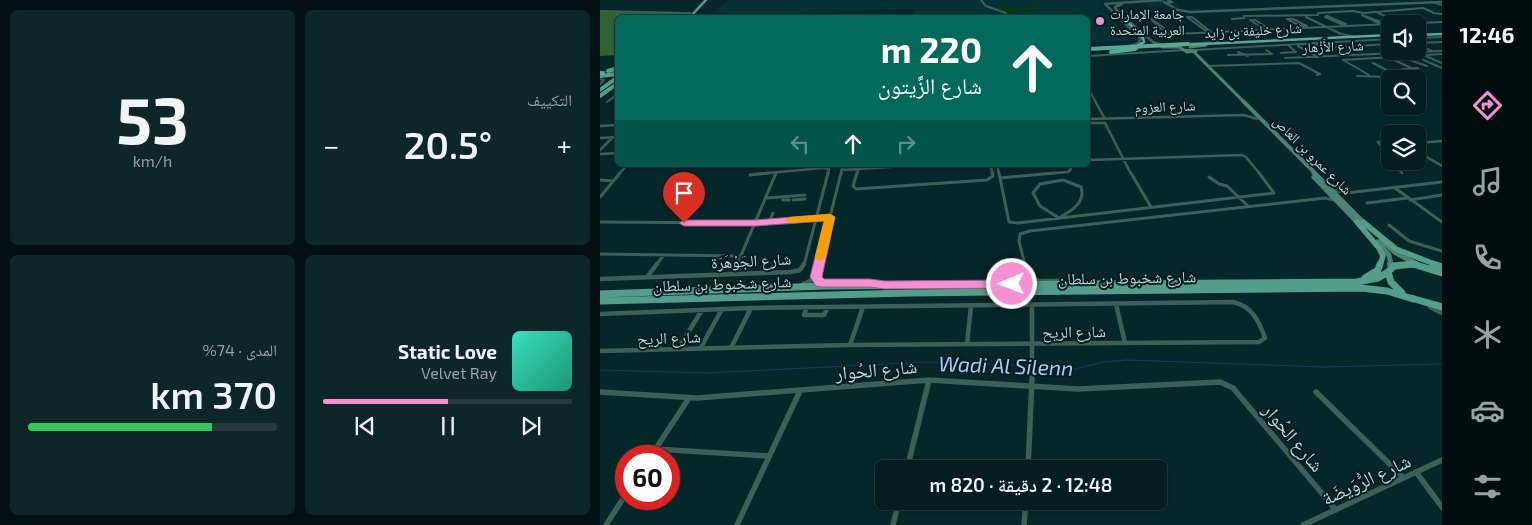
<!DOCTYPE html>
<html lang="ar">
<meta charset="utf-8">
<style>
:root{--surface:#041d1f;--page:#0d2628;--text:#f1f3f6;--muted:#97a2a4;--line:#253b3d;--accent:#f591d3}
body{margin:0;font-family:"Exo 2","Noto Naskh Arabic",sans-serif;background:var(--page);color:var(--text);direction:rtl;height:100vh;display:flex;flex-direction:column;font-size:19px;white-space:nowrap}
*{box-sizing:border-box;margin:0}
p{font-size:16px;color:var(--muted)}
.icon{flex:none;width:28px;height:28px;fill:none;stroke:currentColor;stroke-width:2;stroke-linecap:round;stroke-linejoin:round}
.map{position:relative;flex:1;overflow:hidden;direction:ltr}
.sheet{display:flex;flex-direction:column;gap:10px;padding:10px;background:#021011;width:600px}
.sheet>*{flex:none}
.banner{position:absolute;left:15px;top:15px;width:475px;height:152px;border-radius:8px;box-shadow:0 1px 4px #0004,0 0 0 1px var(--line);direction:rtl;background:#00695c;color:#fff;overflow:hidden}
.buttons{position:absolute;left:781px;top:15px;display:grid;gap:10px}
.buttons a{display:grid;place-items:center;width:45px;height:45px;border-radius:8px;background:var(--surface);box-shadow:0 1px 4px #0004,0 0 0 1px var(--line);font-size:25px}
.speed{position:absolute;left:15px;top:445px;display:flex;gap:10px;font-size:25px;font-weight:700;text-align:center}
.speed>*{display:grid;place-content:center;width:65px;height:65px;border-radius:50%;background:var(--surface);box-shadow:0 1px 4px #0004,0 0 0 1px var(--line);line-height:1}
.speed .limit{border:8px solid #d22;background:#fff;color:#111}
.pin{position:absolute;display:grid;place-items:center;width:42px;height:42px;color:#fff;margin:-51px -21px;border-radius:50% 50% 50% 0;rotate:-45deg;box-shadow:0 0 5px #0007}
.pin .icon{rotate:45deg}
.me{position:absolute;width:55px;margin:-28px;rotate:269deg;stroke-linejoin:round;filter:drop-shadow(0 0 4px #0008)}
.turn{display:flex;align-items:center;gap:18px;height:105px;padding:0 25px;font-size:22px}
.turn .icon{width:65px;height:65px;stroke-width:2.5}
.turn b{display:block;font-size:35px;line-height:42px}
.lanes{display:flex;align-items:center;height:48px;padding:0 25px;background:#0003;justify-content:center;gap:25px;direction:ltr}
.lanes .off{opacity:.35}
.big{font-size:38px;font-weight:600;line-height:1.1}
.sheet .card{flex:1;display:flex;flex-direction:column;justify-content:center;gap:8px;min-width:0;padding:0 18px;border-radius:8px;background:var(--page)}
.sheet .dial{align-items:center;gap:0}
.dial b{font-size:65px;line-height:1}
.song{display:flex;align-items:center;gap:15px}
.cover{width:60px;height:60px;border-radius:8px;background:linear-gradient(135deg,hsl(170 70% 55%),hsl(160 70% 35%))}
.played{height:5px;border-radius:2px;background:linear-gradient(90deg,var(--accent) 50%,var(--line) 50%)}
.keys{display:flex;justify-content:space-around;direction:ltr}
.heat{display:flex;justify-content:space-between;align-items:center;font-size:28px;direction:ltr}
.charge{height:8px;border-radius:4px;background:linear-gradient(90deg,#34c759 74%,var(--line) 0)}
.sheet .tiles{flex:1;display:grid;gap:10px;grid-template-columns:repeat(2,1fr)}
.trip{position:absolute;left:275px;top:460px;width:292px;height:50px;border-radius:8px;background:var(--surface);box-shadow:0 1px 4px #0004,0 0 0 1px var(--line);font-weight:600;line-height:50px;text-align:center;direction:rtl}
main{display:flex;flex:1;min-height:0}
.tabs{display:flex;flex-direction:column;width:90px;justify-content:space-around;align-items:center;background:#020c0c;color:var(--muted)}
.tabs .icon{width:35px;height:35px}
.tabs .on{color:var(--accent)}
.tabs b{font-size:22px;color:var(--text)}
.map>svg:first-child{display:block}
.built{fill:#033135}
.green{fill:#0d3513}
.forest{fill:#2e6334}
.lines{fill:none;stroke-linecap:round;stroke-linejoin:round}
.stream{stroke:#153869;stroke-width:1}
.trunk-tunnel{stroke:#234143;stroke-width:4;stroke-dasharray:4 2;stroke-linecap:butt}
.minor-far4{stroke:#3e5f56;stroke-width:2}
.minor-far3{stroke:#3e5f56;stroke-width:2.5}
.minor-far2{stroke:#3e5f56;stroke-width:3}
.minor-far1{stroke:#3e5f56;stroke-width:4.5}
.minor{stroke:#3e5f56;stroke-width:5.5}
.tertiary{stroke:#3e5f56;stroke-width:2.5}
.secondary-far4{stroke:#4b8273;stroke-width:2.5}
.secondary-far3{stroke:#4b8273;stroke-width:3}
.secondary-far2{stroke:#4b8273;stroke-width:4}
.secondary-far1{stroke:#4b8273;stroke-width:5}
.secondary{stroke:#4b8273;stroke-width:6}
.primary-far3{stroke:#549d89;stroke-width:2.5}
.primary-far2{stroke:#549d89;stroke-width:4}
.primary-far1{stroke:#549d89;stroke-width:5.5}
.primary{stroke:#549d89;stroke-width:7}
.trunk-far1{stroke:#58aa94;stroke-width:2.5}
.trunk{stroke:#58aa94;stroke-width:4}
.trunk-bridge-far1{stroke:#58aa94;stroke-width:2.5}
.trunk-bridge{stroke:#58aa94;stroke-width:4}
.route{fill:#f591d3;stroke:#9f5e89}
.slow{fill:#f59e0b}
.poi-dot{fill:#f591d3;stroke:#001d1f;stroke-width:2}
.labels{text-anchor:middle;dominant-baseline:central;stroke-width:4;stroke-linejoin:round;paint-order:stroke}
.far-poi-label{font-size:14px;fill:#c6d7d8;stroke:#001d1f;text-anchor:start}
.far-street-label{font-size:14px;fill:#c6d7d8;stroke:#001d1f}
.street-label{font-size:16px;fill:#c6d7d8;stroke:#001d1f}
.near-street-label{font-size:19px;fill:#c6d7d8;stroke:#001d1f}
.near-water-label{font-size:21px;font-style:italic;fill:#accdfc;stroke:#001d1f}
</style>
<main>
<nav class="tabs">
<b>12:46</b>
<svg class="icon on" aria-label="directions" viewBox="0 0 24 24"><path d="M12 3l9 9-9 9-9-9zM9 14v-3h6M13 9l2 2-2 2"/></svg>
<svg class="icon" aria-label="music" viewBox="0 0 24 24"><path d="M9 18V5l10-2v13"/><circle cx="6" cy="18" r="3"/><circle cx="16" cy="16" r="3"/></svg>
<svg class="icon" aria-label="phone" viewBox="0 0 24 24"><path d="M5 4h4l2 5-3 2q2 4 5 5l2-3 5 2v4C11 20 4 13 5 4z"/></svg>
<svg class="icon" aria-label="climate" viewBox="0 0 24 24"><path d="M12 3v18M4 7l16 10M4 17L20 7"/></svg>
<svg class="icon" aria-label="car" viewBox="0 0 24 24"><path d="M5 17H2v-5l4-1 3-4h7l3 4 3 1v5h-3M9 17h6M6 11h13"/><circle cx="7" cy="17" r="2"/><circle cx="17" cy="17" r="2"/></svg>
<svg class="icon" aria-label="filters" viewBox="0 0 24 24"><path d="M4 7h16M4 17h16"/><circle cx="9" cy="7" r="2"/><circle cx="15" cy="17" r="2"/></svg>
</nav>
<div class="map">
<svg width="842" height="525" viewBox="0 0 842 525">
<rect width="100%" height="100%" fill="#062729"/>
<path class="built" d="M128 0H572L581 6 551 7 543 1 501 3 506 10H503L532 41 488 43V18H314V9L107 18Z"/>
<path class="green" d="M438 4H443L431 11 432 16H423V15L427 14 422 13 421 8 415 9 419 13 410 14 409 12 390 7 402 5 415 8Z"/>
<path class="forest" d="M0 12H89L83 17 18 18 17 55 0 56Z"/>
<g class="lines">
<path class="stream" d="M0 370 107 373 327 362 432 366 471 370 503 362 527 360 724 367 842 364"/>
<path class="trunk-tunnel" d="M3 73 18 72"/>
<path class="minor-far4" d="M381 0 386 6 406 13 408 18
M832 2 842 5
M0 11 90 13
M778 13 802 23
M833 13 842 14
M762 15 784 23H778Z
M727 16 746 24H741L725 17Z
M587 17H592L610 31 605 30Z
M706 17 741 34 752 36
M550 18 570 32H564Z
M632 19 644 18V16L718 15V13L752 11 764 13 823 8 832 12
M687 19H693L707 26H700Z
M650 20H655L668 28H662Z
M801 24 842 22
M553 35 790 24
M818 38 842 37
M818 43 842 42
M713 44 725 48 790 44
M818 45 832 51
M698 46 718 57
M594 50 790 39
M638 52 648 56
M681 53 696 52 689 46
M628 55 672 54 666 50
M488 56 584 50
M826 56 842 63
M788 57 811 68
M801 57 827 66
M817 57 842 68
M685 58 842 51
M743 60 842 54
M743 60 769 75
M773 63 798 76
M607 66 699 63 720 74 717 75
M803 69 818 68
M757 76 817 78
M0 79 4 80 0 84
M488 89 496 102
M7 102 18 94"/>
<path class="minor-far3" d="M495 101 505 119
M488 119 644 115 657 119
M488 123H505L531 174
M0 126 18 125
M0 138 18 137
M790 140 778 142 790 157
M818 143 842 141
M0 150 13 137
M818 152 842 166
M0 154 18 153
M488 160 642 155 646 157 660 174
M793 161 802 173
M390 165 393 174
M397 165 399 174
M241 170 324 165
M19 174 27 165
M156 174 223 168 229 169 228 174
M175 174 176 172
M241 174 243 165
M257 174 260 165
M441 174 468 172 471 169 470 165"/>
<path class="minor-far2" d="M257 173 253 186 256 189 387 180 393 176 392 173
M399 173 409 222 418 223 674 193 659 173
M531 173 551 207
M150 175 169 173
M609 177 619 184 627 186 648 206
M400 178 455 173
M0 180 14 181
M463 180 481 187C486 203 471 211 459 218L440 206 433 193 440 184Z
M795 188 842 222
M733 190 746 193 842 182
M0 197 20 173
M183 197V200H189
M167 198 205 195
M193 200 205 199
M810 200 842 195
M767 203 807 198
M0 222 136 223 230 217
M169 222 173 213
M789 225 809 241 842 251
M0 254 140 256
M56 265 64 255
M137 265 176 173
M204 265 228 173
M218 265 241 173
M425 265 419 241 420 234 430 231 725 198 735 200"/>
<path class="minor-far1" d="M425 264 428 277 439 281H463
M133 274 137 264
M47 277 57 264
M0 279 191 272 200 270 204 264
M409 281 420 280 426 274
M203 284C214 281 216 275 218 264
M516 304 525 343
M402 305V299L408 293
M432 305V380
M207 307 204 315H224L228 307
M830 307 842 313
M0 314 151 308 633 302C652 306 659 321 665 338L659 342 250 345 0 351
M367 344 371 306
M250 345 263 307
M131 348 151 308
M78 349 102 310
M100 349 122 309
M326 380H333"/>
<path class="minor" d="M0 392 97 398 329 380 478 389 620 382 633 388 736 510
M716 392 803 477
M55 449 169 456
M51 456 89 398
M307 469 329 380
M428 469 432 379
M816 472 842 507
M6 525 26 494
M137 525 200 391
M293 525 299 501
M424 525 426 501
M703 525 842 460"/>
<path class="tertiary" d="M564 2 578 10 590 12 842 2
M567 3 572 2 568 0
M522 4 515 7 517 11 553 42 562 45
M584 44 623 42
M530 46 537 44 541 39 505 4 562 0"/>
<path class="secondary-far4" d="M601 46 606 45"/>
<path class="secondary-far3" d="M562 47H579L587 52 596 51 584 50
M590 47 606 45
M594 52 644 102"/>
<path class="secondary-far2" d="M643 101 716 174"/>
<path class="secondary-far1" d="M714 173 766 225
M714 177 760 225
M781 240 796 253 817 264
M777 242 789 255 791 265"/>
<path class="secondary" d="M790 264 791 268"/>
<path class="primary-far3" d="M89 18 106 0"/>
<path class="primary-far2" d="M8 71 18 68
M0 76 18 74
M0 90 18 77
M0 96 18 83"/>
<path class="primary-far1" d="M757 222 779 248 783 256 780 265
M763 222 796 249 837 265
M801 265H817"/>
<path class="primary" d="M813 264 842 273
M833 264 842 267
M765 278 778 270 780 264
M802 293 791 282 788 272 794 266 813 264
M0 294 225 286 756 282 778 278 788 272
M811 298 842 307
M0 301 310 293 761 288 787 291 813 299"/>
<path class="trunk-far1" d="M517 11 543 38
M818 35 842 34
M561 46 790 35"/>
<path class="trunk" d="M488 49 588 44
M0 73H3"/>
<path class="trunk-bridge-far1" d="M539 46 544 42 543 38"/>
<path class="trunk-bridge" d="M511 52 535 49 541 44"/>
</g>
<path class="route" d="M230 214 235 217 222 277 224 279H270L285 281 412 280 418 284 412 288 285 289 270 287H221L216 286 210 277 224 221 156 226H84L79 223 84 220H156Z"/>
<path class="slow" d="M230 214 235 217 226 257 221 261 217 260 215 257 224 221 190 223 185 220 190 217Z"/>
<circle class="poi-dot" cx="500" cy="21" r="5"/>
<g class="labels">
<g class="far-poi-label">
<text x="510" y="13">جامعة الإمارات<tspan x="510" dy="16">العربية المتحدة</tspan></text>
</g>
<g class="far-street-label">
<text transform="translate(653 30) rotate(-3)">شارع خليفة بن زايد</text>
<text transform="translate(733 46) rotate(-2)">شارع الأَزْهار</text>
<text transform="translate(565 106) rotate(-2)">شارع العزوم</text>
<text transform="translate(713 155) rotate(45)">شارع عمرو بن العاص</text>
</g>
<g class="street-label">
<text transform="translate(151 260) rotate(-3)">شارع الجَوْهَرَة</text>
<text transform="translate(527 277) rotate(-1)">شارع شخبوط بن سلطان</text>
<text transform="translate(122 283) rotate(-2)">شارع شخبوط بن سلطان</text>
<text transform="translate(474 331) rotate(-1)">شارع الريح</text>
<text transform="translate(69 337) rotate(-2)">شارع الريح</text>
</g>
<g class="near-street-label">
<text transform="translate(276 369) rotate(-5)">شارع الحُوار</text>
<text transform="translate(694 437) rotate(50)">شارع الحُوار</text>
<text transform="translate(766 479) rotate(-25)">شارع الرُّوَيضَة</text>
</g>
<g class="near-water-label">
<text transform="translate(406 365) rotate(2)">Wadi Al Silenn</text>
</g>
</g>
</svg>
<div class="buttons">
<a><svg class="icon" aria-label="sound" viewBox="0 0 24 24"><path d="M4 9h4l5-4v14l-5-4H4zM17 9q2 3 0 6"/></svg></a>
<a><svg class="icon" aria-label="search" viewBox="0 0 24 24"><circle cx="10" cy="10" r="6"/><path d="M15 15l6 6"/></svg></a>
<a><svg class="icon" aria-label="layers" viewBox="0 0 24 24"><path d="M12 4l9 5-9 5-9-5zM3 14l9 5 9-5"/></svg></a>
</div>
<div class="speed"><div class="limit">60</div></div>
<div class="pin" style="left:84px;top:223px;background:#d93025"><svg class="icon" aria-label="arrive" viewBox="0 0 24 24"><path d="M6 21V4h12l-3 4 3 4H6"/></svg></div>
<svg class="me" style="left:412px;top:284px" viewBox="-20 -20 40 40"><circle r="17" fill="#f591d3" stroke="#fff" stroke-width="3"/><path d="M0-11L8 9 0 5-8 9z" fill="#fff"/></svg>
<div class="trip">12:48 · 2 دقيقة · 820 m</div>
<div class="banner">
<div class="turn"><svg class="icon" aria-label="ahead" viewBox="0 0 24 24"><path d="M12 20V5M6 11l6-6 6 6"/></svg><div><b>220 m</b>شارع الزَّيتون</div></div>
<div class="lanes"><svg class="icon off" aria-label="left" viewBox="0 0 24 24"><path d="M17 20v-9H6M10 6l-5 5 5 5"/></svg><svg class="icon" aria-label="ahead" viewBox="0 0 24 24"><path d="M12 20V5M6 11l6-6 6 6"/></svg><svg class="icon off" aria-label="right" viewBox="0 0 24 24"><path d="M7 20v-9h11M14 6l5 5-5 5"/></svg></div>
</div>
</div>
<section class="sheet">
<div class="tiles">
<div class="card"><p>التكييف</p>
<div class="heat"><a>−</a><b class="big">20.5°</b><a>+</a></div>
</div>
<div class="card dial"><b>53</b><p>km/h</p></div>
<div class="card">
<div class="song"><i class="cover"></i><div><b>Static Love</b><p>Velvet Ray</p></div></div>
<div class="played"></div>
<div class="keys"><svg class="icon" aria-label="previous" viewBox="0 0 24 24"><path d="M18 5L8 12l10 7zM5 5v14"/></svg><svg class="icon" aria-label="pause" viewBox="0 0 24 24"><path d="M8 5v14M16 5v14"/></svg><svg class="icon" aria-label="next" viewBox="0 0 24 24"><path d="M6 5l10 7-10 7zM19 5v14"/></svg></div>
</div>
<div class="card"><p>المدى · 74%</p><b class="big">370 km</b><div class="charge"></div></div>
</div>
</section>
</main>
